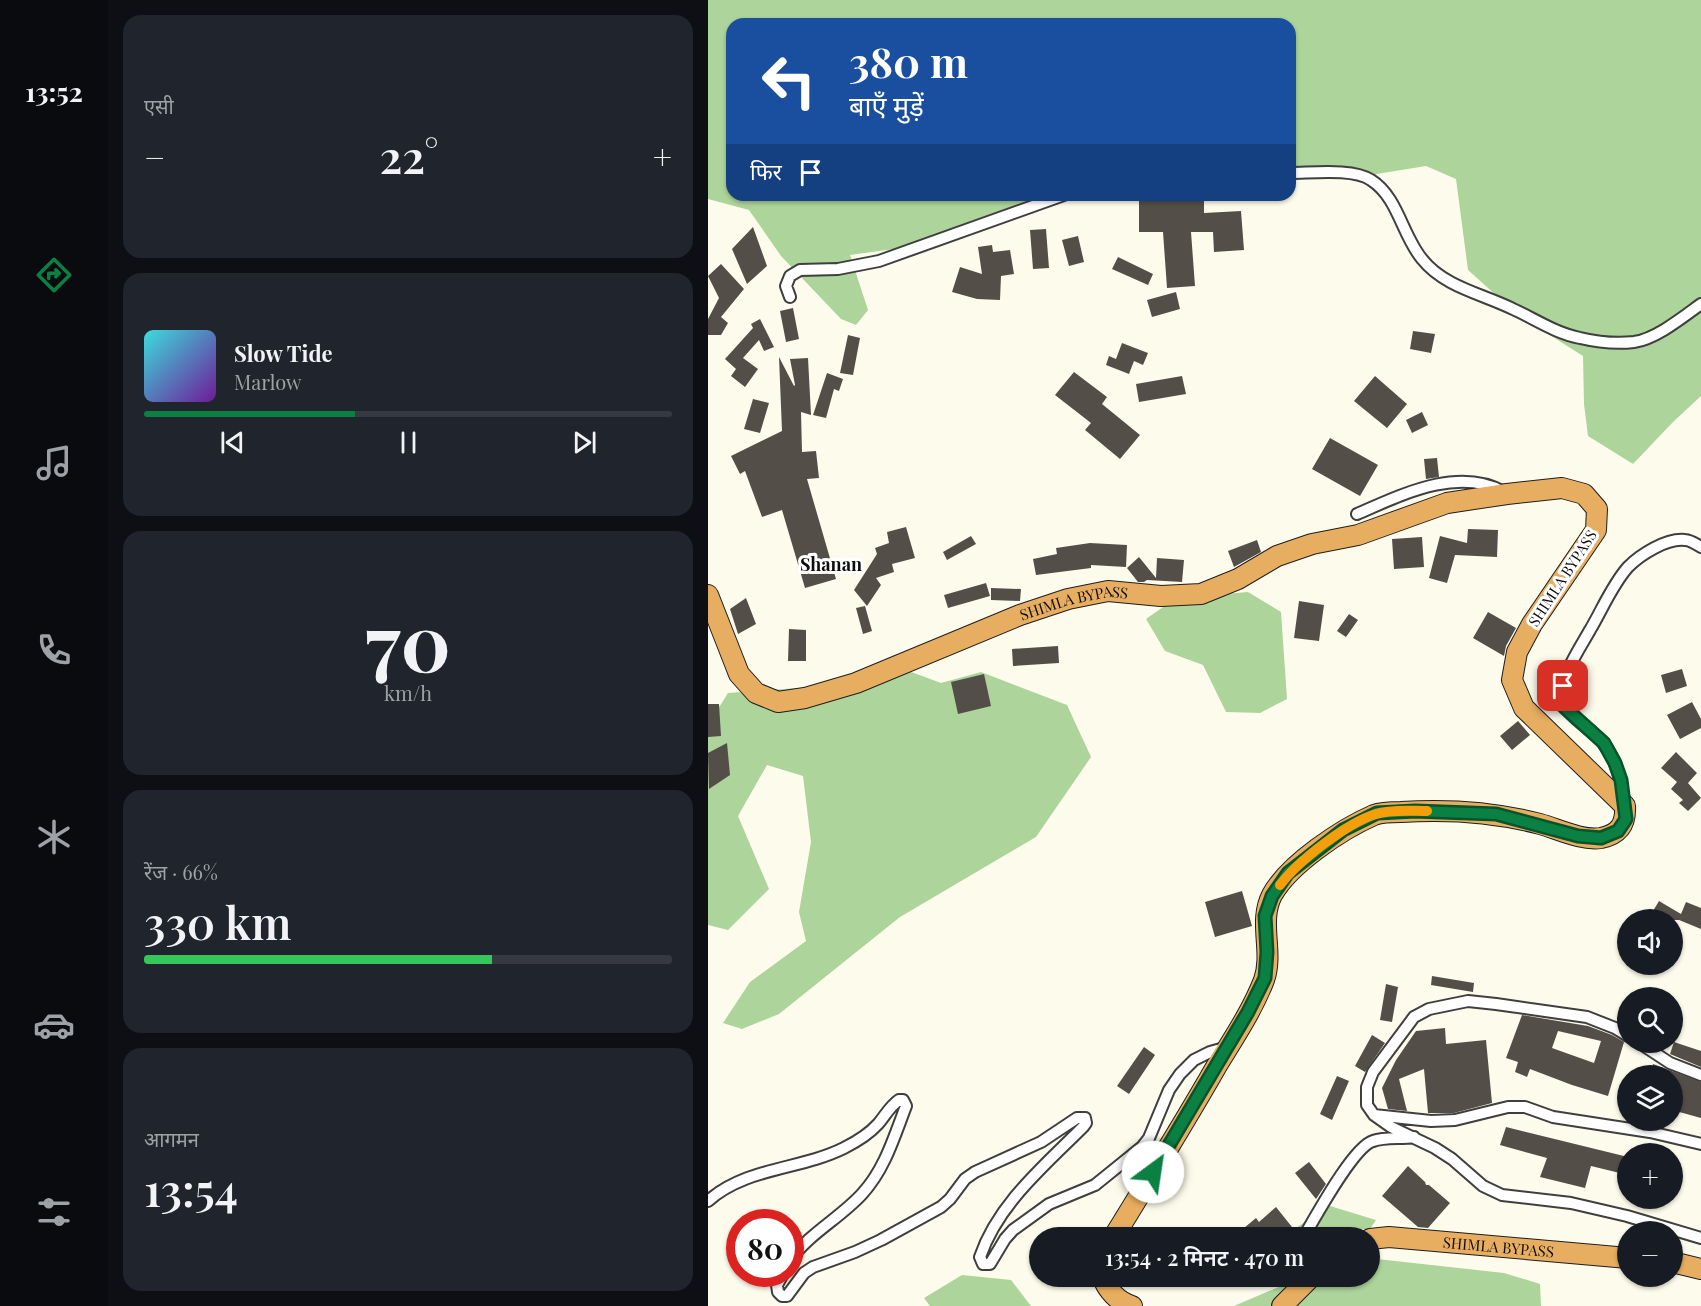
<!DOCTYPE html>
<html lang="hi">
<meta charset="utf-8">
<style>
:root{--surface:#171b24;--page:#20242c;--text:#f1f3f6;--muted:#9ea1a6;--line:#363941;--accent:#0b8043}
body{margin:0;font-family:"Playfair Display","Noto Sans Devanagari",serif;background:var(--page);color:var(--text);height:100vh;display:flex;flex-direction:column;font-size:22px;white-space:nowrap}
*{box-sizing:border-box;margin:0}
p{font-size:20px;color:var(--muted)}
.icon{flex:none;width:33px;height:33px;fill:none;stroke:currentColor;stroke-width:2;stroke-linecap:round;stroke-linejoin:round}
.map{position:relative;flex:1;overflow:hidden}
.side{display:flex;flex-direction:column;gap:15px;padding:15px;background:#0d0f14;width:600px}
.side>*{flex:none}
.banner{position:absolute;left:18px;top:18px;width:570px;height:183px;border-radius:18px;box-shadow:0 2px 4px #0004;background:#1a4fa0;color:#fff;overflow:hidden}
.tools{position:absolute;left:909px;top:909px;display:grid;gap:12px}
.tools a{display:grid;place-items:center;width:66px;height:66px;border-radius:50%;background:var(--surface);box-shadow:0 2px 4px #0004;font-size:30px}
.speed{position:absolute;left:18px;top:1209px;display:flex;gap:12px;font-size:30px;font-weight:700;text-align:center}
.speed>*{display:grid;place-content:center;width:78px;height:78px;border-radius:50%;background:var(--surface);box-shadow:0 2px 4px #0004;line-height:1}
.speed .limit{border:9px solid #d22;background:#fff;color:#111}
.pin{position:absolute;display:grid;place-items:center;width:51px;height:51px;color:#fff;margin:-26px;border-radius:12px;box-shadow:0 3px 9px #0006}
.me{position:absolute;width:66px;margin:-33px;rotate:31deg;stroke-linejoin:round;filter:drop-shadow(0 0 4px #0008)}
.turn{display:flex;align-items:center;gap:21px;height:126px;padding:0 24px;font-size:27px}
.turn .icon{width:78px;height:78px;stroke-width:2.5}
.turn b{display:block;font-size:42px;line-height:51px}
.then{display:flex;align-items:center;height:57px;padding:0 24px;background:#0003;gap:12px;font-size:22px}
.big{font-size:45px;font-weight:600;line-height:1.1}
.side .card{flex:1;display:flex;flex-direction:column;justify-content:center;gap:9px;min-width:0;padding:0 21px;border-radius:18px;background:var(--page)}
.side .dial{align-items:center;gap:0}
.dial b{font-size:78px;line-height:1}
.song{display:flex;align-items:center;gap:18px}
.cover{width:72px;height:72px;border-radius:9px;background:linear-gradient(135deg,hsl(180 70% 55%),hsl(280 70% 35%))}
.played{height:6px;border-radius:3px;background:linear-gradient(90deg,var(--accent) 40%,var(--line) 40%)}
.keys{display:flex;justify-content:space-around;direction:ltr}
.heat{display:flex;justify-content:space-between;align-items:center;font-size:33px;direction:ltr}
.charge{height:9px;border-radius:4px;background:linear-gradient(90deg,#34c759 66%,var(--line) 0)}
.trip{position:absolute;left:321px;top:1227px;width:351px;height:60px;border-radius:30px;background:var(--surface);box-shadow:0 2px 4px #0004;font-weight:600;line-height:60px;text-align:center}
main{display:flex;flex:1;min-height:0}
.dock{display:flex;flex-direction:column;width:108px;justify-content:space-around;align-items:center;background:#090b0e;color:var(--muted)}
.dock .icon{width:42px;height:42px}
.dock .on{color:var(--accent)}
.dock b{font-size:27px;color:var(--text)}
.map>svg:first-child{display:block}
.forest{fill:#add49a}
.building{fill:#544e49;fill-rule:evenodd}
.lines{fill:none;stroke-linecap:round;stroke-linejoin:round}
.street-casing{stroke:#3f3f3f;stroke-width:14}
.highway-casing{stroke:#1d1d1d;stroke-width:22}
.street{stroke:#fff;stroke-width:10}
.highway{stroke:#e7ae61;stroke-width:20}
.route-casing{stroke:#07532c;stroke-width:15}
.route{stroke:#0b8043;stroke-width:10}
.slow{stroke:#f59e0b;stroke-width:10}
.labels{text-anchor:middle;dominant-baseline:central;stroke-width:6;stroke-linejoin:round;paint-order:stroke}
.street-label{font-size:15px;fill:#0c0c0c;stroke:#fff}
.quarter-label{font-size:18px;font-weight:bold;fill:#0c0c0c;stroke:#fff}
</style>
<main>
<nav class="dock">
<b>13:52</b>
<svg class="icon on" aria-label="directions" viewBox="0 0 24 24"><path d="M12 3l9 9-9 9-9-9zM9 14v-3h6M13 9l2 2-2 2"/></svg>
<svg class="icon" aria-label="music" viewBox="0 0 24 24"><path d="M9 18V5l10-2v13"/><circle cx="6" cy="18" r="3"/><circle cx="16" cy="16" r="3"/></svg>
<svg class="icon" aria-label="phone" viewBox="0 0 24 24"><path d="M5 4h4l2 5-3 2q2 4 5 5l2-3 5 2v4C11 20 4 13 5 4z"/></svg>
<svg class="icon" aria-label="climate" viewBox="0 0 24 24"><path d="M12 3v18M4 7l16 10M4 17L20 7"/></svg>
<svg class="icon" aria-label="car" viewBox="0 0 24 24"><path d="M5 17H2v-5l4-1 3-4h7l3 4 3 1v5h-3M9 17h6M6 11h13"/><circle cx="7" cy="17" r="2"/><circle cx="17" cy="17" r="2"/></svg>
<svg class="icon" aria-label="filters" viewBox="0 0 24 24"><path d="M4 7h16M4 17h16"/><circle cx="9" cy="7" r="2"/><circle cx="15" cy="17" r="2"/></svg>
</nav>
<section class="side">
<div class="card"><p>एसी</p>
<div class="heat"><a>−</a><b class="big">22°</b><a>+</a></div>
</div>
<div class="card">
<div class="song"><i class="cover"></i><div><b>Slow Tide</b><p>Marlow</p></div></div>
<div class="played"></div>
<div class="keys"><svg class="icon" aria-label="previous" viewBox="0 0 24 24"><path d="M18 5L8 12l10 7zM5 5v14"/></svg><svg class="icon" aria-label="pause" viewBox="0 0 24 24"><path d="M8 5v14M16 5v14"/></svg><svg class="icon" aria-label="next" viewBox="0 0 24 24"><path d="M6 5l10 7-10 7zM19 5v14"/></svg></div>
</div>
<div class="card dial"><b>70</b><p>km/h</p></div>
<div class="card"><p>रेंज · 66%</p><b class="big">330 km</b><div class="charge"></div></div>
<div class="card"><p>आगमन</p><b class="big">13:54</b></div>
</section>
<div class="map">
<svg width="993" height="1306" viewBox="0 0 993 1306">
<rect width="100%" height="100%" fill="#fdfcec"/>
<path class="forest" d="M0 0H993V396L965 422 925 464 880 436 876 404 875 356 810 315 760 270 748 179 718 166 650 177 582 170V24H24V195H346L193 248 142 255 160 310 148 325 133 319 73 256 41 210 0 199Z
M540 592 573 612 579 699 552 713 518 712 495 665 457 651 438 619 468 598Z
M198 670 233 683 273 672 359 705 383 757 328 837 192 917 71 1014 34 1029 15 1023 42 982 98 941 91 912 103 842 95 776 59 765 30 816 61 889 20 930 0 925V725L20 693 134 685Z
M622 1206 668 1220 662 1229H631L615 1237 572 1238Z
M669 1259 796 1273 832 1284 833 1306H526L594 1277 662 1276V1260Z
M254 1275 303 1280 323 1306H222L216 1298Z"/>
<path class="building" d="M431 196H496V213L533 211 536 250 506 252 505 232H483L487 286 459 288 455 232H431Z
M45 227 59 266 39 284 24 249Z
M338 229 341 268 325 269 322 230Z
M370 236 376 262 361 266 354 240Z
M284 245 285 252 302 250 306 274 293 276 292 300 269 299 244 292 252 267 274 274 270 247Z
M410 257 445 274 440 285 404 269Z
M13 264 36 289 13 317 20 323 13 335H0V319L11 298 0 276Z
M468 292 472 309 444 317 439 300Z
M85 308 91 339 78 342 72 311Z
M52 319 66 347 56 351 51 340 35 358 50 369 37 387 23 376 28 369 17 359 45 328 43 324Z
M705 331 727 334 723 353 702 349Z
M140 335 152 338 145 375 132 373Z
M414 343 440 353 435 365 426 361 421 374 398 365 401 356 408 359Z
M71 357 86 386 87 385 82 359 100 358 103 415 93 412 94 452 108 451 111 478 99 479 128 579 97 588 74 510 54 517 37 471 32 474 23 456 74 431Z
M366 372 399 397 394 404 432 435 412 459 377 430 383 423 347 395Z
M119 373 135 379 131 391 126 389 118 418 105 415Z
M474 376 478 394 431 402 428 384Z
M667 376 699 404 679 428 646 401Z
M45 399 61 403 52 433 36 429Z
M714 412 720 425 704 433 698 420Z
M622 438 670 465 652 496 604 469Z
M729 458 731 477 718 479 716 459Z
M198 527 207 558 184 564 186 572 168 578 173 585 159 606 146 590 169 554 167 548 181 543 179 532Z
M760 529 790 530 789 557 747 555 739 583 721 578 732 536 759 543Z
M263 536 268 544 239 560 235 552Z
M714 537 716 567 686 569 684 539Z
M549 540 553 552 526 567 520 551Z
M382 543 419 545 418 567 383 565V568L328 575 325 559 349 554 348 548Z
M431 557 448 578 449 558 476 560 474 582 439 580 436 582H430L419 568Z
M278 583 282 596 240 608 236 595Z
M283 588 313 589 312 601 283 600Z
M38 598 48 624 30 634 22 609Z
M591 601 616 605 611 641 586 638Z
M157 606 164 631 155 634 148 608Z
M780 612 808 628 798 646 796 656 765 638Z
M641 614 650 620 638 637 629 631Z
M81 629 98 630V661H80Z
M350 646 351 663 305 666 304 649Z
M974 669 979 686 958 693 953 675Z
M276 674 283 706 250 714 243 682Z
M984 702 993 719V728L972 739 959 715Z
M0 704H11L13 736 0 737Z
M810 721 822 735 804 750 792 736Z
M19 743 22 775 1 789 0 753Z
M968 752 989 773 980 783 993 798 980 811 971 803 975 800 963 789 969 782 953 768Z
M534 891 544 926 507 937 497 902Z
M951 901 973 914 978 902 993 908V929L971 920H949L942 916Z
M724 976 766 983 765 992 723 985Z
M678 984 690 987 684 1022 672 1020Z
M814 1015 880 1026 904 1035 916 1042 900 1096 864 1085 822 1069 819 1077 807 1072 810 1062 798 1058ZM850 1031 893 1041 886 1063 844 1048Z
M737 1028 738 1044 778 1040 784 1103 746 1113H720L716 1069 691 1079 699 1111 680 1109 674 1088 688 1060 708 1031Z
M664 1035 677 1043 657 1072 647 1066Z
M966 1042 993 1051V1067L962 1054Z
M436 1047 447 1055 421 1094 409 1086Z
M945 1064 993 1082V1118L964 1110V1076H941Z
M629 1076 641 1081 624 1120 612 1114Z
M798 1127 920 1157V1175L883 1166 877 1188 832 1177 839 1158 792 1145Z
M601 1162 618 1184 608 1199 587 1173Z
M700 1166 717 1182 718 1185H721L742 1203 720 1228 710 1227 674 1196Z
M568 1207 584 1227 571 1238H524L548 1218 551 1222Z"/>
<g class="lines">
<defs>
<path id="street" d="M582 173C604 173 645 168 663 180 690 197 694 235 714 259 736 287 775 294 805 309 827 319 847 333 872 338 889 342 908 344 926 342 948 339 975 317 993 304
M82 297 78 286 82 276 92 270 130 269 171 261 356 195
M649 514C693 495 750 466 796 492
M916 802C913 781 909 760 895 743 885 729 854 714 854 697 853 675 872 648 882 630 894 610 904 585 920 567 932 555 958 538 977 540 982 540 988 544 993 547
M920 1036 907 1028 879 1017 788 1004 760 1001 721 1009 706 1017 665 1072 659 1087V1105L666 1115 683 1127 727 1148 744 1159 775 1186 794 1195 863 1203 919 1216 993 1238
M930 1042 962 1063 993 1075
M666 1115 723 1121 747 1120 800 1107H817L845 1117 942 1132 993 1144
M0 1201C38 1167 92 1170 136 1148 148 1142 161 1134 170 1124 177 1116 182 1106 191 1100H195L198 1106C186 1137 177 1169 154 1194 132 1218 102 1233 82 1260
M595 1238C607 1218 645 1147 665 1141 677 1137 693 1139 706 1137
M75 1274 69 1285 70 1292 74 1296H79L96 1273 105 1267 147 1252 173 1240 233 1207 242 1199 257 1179 267 1172 333 1142 369 1118H377L378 1123 375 1127C336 1166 290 1204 272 1257L275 1264H282L297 1239 305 1230 341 1204 387 1185 434 1147 441 1138 461 1090 472 1074 486 1060 502 1052 520 1047"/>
<g id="highway">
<path id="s1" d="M0 595 31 674 48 693 70 702 97 698 148 683 312 615 360 599 400 591 453 596 493 594 530 579 569 556 604 544 650 535 739 503 799 494 854 488 876 494 889 509 888 530 824 624 809 652 804 680 816 708 917 806C918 824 912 834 893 838 874 841 850 829 832 824 787 812 739 809 693 812 684 812 674 812 666 815 634 829 581 864 564 895 550 922 566 952 556 980 544 1011 525 1039 508 1067 475 1125 440 1181 405 1238"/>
<path id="s2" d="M662 1239 681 1237 920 1258"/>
<path d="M964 1262 993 1269"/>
<path d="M394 1276C399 1290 410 1302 424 1306"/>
<path d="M574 1306 604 1276"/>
</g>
</defs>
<use href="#street" class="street-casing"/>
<use href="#highway" class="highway-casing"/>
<use href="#street" class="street"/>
<use href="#highway" class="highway"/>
</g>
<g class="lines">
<defs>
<path id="route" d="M445 1172 540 1012 557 978 559 952 557 916 564 896 580 873 635 830 669 813 707 811 788 814 870 836 893 838 910 831 918 819 913 780 907 763 896 743 856 707 854 698 855 686"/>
</defs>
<use href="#route" class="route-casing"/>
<use href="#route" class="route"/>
<path class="slow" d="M572 885C590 861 639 823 668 814 683 809 704 811 719 811"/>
</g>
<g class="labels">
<g class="street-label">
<text transform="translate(854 578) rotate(-57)">SHIMLA BYPASS</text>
<text stroke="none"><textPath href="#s1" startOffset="448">SHIMLA BYPASS</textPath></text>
<text stroke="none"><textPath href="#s2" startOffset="129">SHIMLA BYPASS</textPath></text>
</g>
<g class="quarter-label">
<text x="123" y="564">Shanan</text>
</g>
</g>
</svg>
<div class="tools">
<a><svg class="icon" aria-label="sound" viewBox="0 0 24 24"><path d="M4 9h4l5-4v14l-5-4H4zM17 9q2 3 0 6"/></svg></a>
<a><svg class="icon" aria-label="search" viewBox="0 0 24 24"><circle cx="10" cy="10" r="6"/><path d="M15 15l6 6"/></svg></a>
<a><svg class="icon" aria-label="layers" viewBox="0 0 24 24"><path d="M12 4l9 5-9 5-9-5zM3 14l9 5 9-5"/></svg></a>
<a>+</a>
<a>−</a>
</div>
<div class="speed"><div class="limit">80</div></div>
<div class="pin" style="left:855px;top:686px;background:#d93025"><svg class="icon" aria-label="arrive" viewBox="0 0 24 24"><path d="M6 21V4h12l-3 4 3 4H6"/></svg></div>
<svg class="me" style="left:445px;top:1172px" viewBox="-20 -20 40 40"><circle r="19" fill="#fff"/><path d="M0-13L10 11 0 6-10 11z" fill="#0b8043"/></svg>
<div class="trip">13:54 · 2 मिनट · 470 m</div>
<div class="banner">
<div class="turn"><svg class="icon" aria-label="left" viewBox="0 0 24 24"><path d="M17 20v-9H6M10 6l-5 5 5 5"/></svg><div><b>380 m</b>बाएँ मुड़ें</div></div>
<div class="then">फिर<svg class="icon" aria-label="arrive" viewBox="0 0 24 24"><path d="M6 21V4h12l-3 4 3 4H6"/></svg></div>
</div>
</div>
</main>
